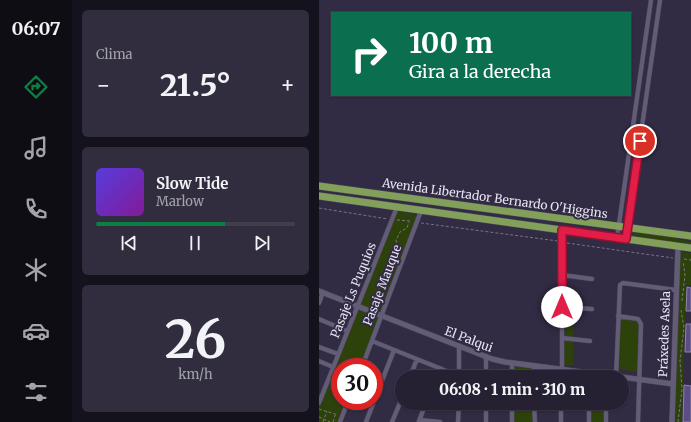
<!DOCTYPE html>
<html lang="es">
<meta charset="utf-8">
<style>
:root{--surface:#252032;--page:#312d3e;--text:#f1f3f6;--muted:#a3a3ac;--line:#423e4d;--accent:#0b8043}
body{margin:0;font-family:Merriweather,serif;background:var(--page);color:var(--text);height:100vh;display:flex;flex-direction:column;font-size:15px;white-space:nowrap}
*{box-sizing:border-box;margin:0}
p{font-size:13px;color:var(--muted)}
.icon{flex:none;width:22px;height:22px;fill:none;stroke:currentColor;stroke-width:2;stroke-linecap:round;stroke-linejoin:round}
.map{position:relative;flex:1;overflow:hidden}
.side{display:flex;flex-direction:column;gap:10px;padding:10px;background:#14121c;width:247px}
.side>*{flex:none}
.hud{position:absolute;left:12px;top:12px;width:300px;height:84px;border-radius:0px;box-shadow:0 1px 3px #0004,0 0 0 1px var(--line);background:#0b6e4f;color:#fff;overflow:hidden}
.speed{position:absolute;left:12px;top:358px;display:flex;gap:8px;font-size:20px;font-weight:700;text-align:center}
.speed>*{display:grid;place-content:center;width:52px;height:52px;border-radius:50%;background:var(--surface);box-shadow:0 1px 3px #0004,0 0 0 1px var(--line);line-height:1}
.speed .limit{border:6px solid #d22;background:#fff;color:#111}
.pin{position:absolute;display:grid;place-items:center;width:34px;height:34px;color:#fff;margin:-17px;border:2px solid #fff;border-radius:50%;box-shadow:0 1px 4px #0007}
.me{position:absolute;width:44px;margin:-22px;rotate:0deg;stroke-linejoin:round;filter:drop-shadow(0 0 3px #0008)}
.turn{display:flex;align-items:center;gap:14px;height:84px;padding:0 12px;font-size:18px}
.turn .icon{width:52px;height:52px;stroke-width:2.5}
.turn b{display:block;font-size:28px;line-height:34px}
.big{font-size:30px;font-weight:800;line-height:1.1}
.side .card{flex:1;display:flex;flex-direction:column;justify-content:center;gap:6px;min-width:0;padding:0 14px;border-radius:6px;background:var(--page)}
.side .dial{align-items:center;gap:0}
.dial b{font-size:52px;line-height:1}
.song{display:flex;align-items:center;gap:12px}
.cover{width:48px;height:48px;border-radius:6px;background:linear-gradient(135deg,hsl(250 70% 55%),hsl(290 70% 35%))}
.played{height:4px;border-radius:2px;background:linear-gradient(90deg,var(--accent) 65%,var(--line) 65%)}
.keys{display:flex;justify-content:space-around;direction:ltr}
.heat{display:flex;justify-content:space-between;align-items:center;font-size:22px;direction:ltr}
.trip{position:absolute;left:76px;top:370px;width:234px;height:40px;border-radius:20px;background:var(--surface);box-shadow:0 1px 3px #0004,0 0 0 1px var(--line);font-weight:800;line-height:40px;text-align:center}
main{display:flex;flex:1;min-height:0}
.menu{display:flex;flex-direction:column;width:72px;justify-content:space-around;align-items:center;background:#0f0d14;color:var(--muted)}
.menu .icon{width:28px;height:28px}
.menu .current{color:var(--accent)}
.menu b{font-size:18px;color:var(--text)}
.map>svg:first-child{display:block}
.green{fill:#2d410b}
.building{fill:#5c4c87;stroke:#8f89a6}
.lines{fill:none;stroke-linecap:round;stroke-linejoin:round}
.minor-casing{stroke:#4e495d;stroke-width:5}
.tertiary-casing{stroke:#4e495d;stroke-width:6}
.primary-casing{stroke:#4e495d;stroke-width:8}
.path{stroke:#787388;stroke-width:1;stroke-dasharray:3 2;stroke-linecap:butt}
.minor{stroke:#625c76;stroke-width:4}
.tertiary{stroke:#625c76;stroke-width:5}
.primary{stroke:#83a05b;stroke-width:7}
.route-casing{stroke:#92132f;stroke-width:10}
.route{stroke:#e11d48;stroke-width:7}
.labels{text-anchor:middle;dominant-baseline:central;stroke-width:4;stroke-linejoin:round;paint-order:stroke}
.street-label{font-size:12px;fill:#e6e3f2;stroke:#312b43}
</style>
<main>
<nav class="menu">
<b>06:07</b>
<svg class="icon current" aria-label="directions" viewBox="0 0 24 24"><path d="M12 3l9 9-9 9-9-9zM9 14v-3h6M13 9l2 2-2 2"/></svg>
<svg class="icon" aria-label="music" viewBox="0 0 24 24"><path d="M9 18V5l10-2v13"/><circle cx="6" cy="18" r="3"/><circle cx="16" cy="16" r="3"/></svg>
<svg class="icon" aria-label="phone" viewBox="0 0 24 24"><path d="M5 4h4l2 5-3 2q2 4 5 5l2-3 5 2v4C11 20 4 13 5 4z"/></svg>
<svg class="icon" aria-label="climate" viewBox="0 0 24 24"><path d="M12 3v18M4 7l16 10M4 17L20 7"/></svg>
<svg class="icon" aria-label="car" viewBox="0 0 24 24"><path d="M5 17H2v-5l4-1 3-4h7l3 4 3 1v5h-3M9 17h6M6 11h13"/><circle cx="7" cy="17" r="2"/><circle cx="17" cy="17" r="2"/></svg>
<svg class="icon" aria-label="filters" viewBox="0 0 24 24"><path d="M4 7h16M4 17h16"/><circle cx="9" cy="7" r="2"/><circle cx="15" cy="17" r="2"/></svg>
</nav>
<section class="side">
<div class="card"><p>Clima</p>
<div class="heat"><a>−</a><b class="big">21.5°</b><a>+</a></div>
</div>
<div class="card">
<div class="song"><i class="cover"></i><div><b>Slow Tide</b><p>Marlow</p></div></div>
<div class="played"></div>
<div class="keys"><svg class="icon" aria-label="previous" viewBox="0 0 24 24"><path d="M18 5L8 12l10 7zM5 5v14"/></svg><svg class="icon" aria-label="pause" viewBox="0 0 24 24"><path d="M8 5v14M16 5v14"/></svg><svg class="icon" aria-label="next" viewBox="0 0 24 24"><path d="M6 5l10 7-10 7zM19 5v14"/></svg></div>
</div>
<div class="card dial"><b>26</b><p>km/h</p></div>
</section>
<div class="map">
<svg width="372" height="422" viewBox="0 0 372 422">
<rect width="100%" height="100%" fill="#312b43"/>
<path class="green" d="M78 211 102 216 40 367H21V401H26L18 422H0V406Z
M314 231 351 237 372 242V246L313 238Z
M363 252 372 253V285H367L363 422H356L361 254Z
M246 310H254V365H245Z
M301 318 318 322 320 326 318 372 299 369Z
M195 366 213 368V377H195Z
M195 403H213L214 422H195Z
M272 403H285L284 422H272Z"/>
<path class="building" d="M368 287 372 288V311H367Z
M367 324H372V352H366Z
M365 385 372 386V422H364Z"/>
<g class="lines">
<defs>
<path id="minor" d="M298 238 332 0
M307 239 341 0
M243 275 273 279
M0 303 4 292
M243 307 273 309
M299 316 319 319 322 324 319 422
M0 319 28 331
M243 338 271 341
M53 341 140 376
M0 347 19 354
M167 356V377
M0 361 14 367
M193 363V377
M215 366V377
M43 367 102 211
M91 377 98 359
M117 377 121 368
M140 377V346
M243 377V230
M297 377 301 285 304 283 357 290
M0 403 78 207
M167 403V422
M193 403V422
M215 403 216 422
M270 403V422
M101 420 121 422
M100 421 107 403
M21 422 29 401
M47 422 75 350
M73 422 83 398
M139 422 140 403
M242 422V403
M287 422V403"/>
<path id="tertiary" d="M0 291 173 359 186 362 301 377
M303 377 354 384
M353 422 359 247"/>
<path id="primary" d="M0 186 372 236
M0 196 372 248"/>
</defs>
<use href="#minor" class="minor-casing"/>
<use href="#tertiary" class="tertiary-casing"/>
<use href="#primary" class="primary-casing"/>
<path class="path" d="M0 208 69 219
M78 220 92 221
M102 223 239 241
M248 243 354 258
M81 252 77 240 81 232 88 228 90 222
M365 259 372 260
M363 301 366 275 364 261
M55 307 56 294 59 289 64 286 68 281 66 267 80 255
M0 409 19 415
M0 417 11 422
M4 422 8 411
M14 422 16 415
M359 422 363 389 361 361 365 328 362 310"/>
<use href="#minor" class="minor"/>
<use href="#tertiary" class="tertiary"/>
<use href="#primary" class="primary"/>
</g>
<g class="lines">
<defs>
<path id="route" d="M243 307V230L307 239 321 141"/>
</defs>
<use href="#route" class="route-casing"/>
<use href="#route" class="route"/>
</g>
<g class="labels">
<g class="street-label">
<text transform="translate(176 198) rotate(8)">Avenida Libertador Bernardo O'Higgins</text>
<text transform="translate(63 285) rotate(-69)">Pasaje Mauque</text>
<text transform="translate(34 290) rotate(-68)">Pasaje Ls Puquios</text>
<text transform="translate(345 334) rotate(-88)">Práxedes Asela</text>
<text transform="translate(150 339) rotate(21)">El Palqui</text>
</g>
</g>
</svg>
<div class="speed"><div class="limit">30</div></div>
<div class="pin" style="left:321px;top:141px;background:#d93025"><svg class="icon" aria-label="arrive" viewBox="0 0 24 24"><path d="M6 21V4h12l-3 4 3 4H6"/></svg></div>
<svg class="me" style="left:243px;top:307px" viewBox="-20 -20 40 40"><circle r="19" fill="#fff"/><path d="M0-13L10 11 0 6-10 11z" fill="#e11d48"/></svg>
<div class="trip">06:08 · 1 min · 310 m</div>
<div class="hud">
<div class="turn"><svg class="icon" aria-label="right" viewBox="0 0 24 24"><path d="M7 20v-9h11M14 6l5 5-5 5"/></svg><div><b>100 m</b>Gira a la derecha</div></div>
</div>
</div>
</main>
